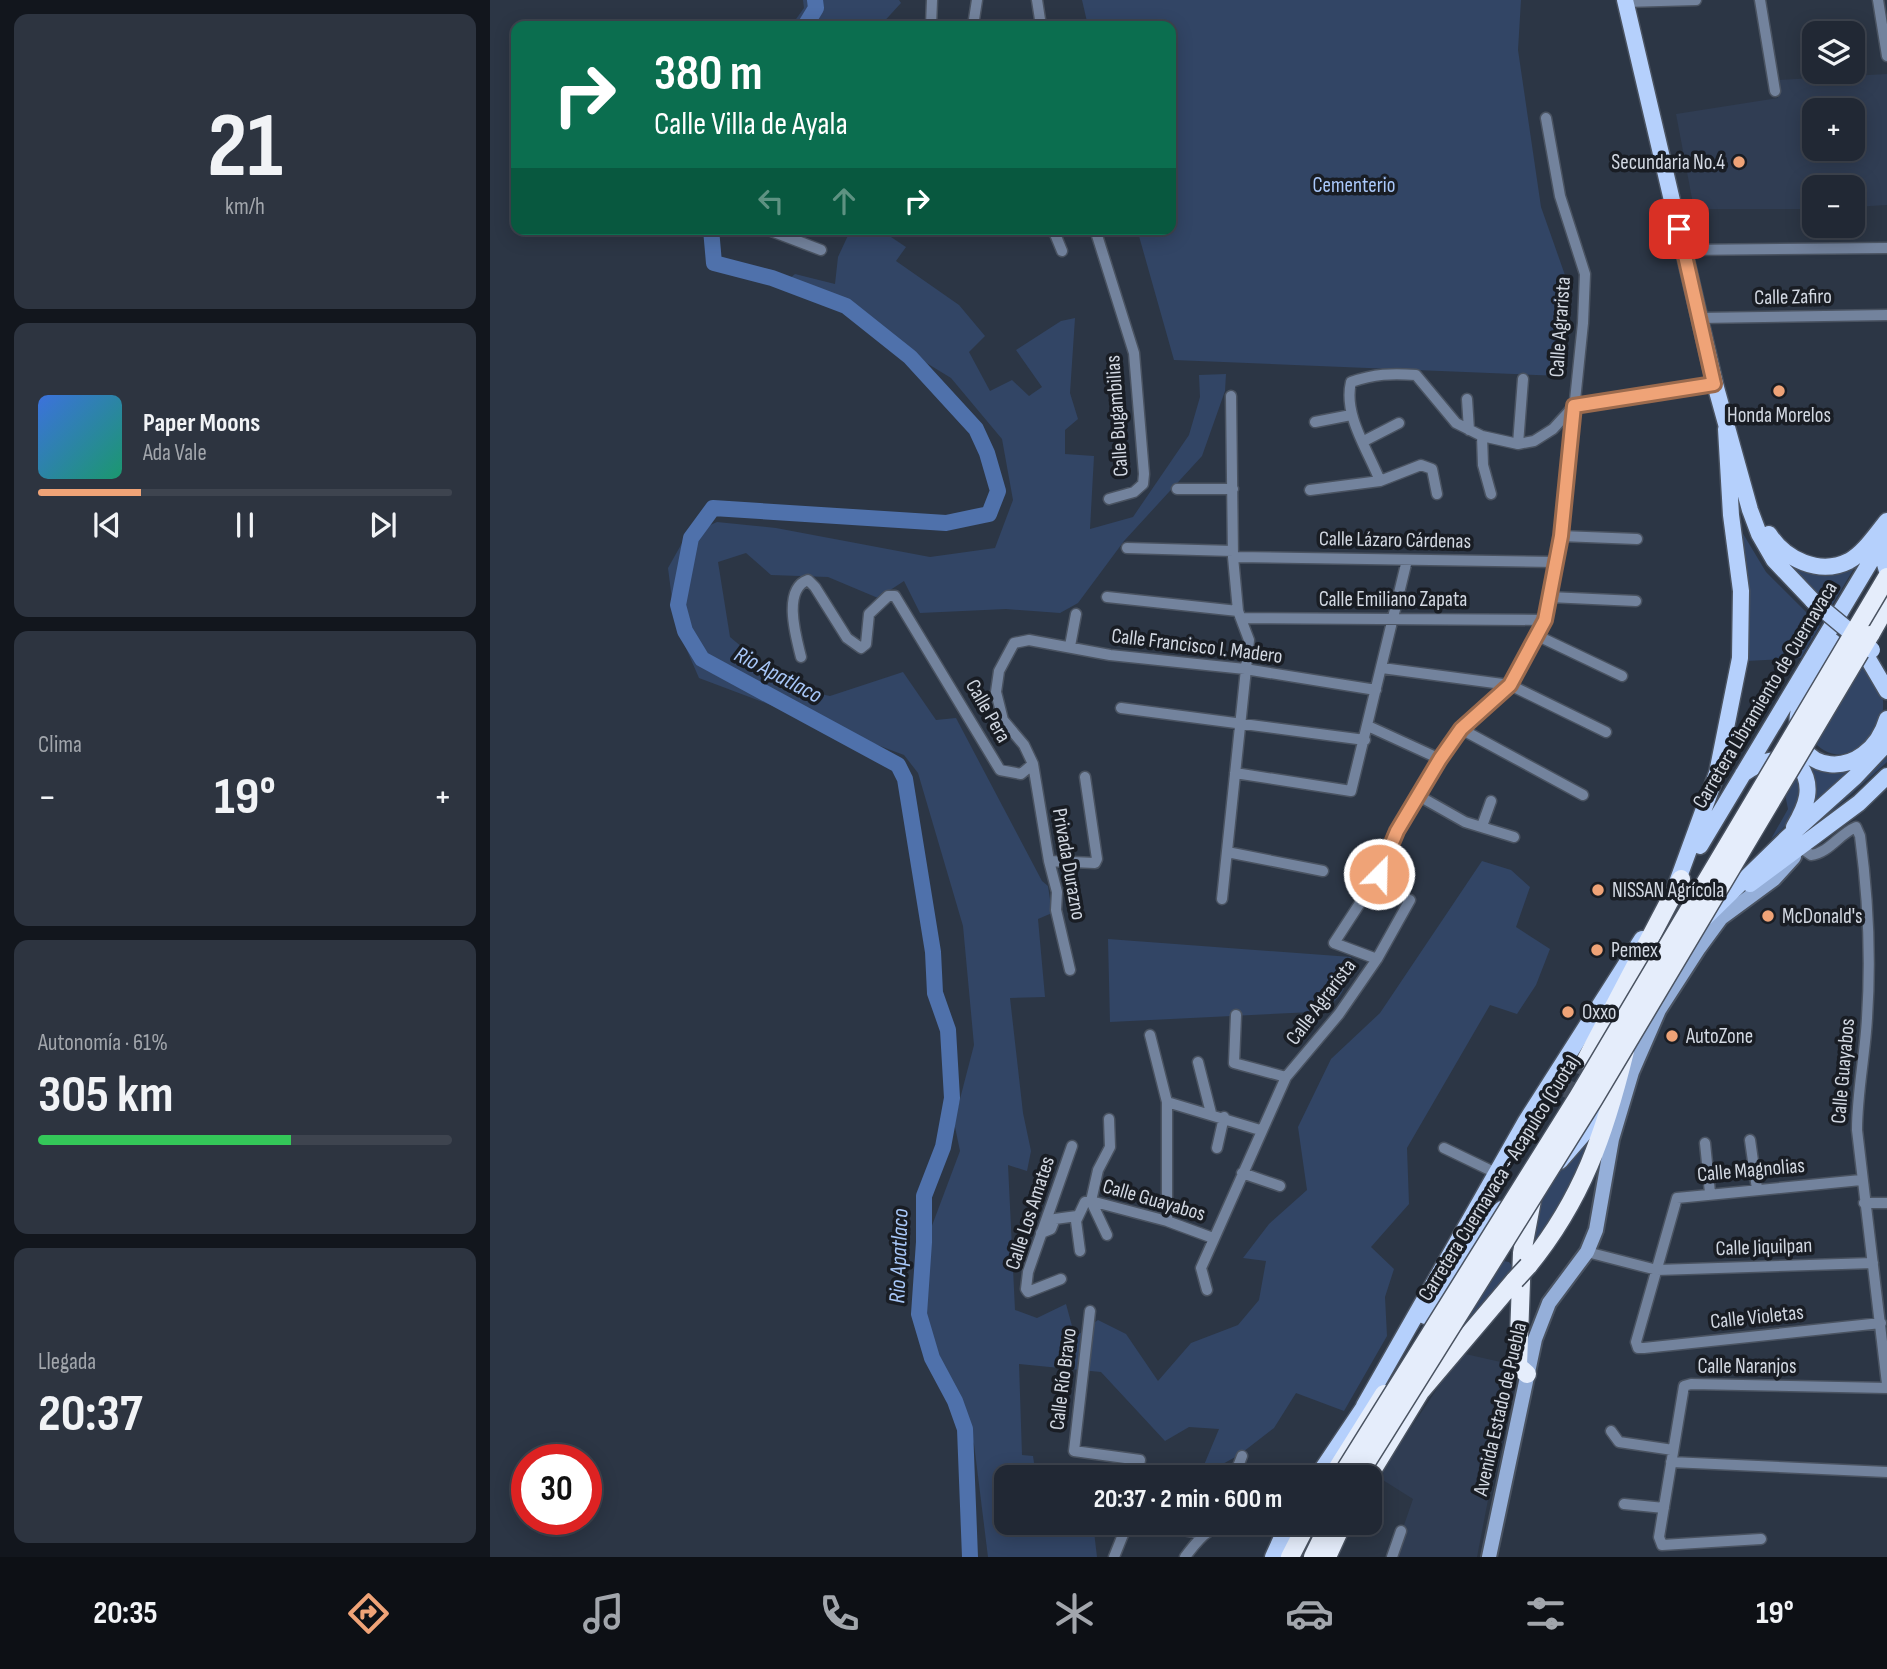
<!DOCTYPE html>
<html lang="es">
<meta charset="utf-8">
<style>
:root{--surface:#212834;--page:#2d3440;--text:#f1f3f6;--muted:#a2a6ac;--line:#3e444f;--accent:#efa377}
body{margin:0;font-family:"Sofia Sans Condensed",sans-serif;background:var(--page);color:var(--text);height:100vh;display:flex;flex-direction:column;font-size:26px;white-space:nowrap}
*{box-sizing:border-box;margin:0}
p{font-size:23px;color:var(--muted)}
.icon{flex:none;width:38px;height:38px;fill:none;stroke:currentColor;stroke-width:2;stroke-linecap:round;stroke-linejoin:round}
.map{position:relative;flex:1;overflow:hidden}
.side{display:flex;flex-direction:column;gap:14px;padding:14px;background:#12161d;width:490px}
.side>*{flex:none}
.hud{position:absolute;left:21px;top:21px;width:665px;height:214px;border-radius:14px;box-shadow:0 4px 18px #0003,0 0 0 2px var(--line);background:#0b6e4f;color:#fff;overflow:hidden}
.tools{position:absolute;left:1312px;top:21px;display:grid;gap:14px}
.tools a{display:grid;place-items:center;width:63px;height:63px;border-radius:14px;background:var(--surface);box-shadow:0 4px 18px #0003,0 0 0 2px var(--line);font-size:35px}
.speed{position:absolute;left:21px;top:1444px;display:flex;gap:14px;font-size:35px;font-weight:700;text-align:center}
.speed>*{display:grid;place-content:center;width:91px;height:91px;border-radius:50%;background:var(--surface);box-shadow:0 4px 18px #0003,0 0 0 2px var(--line);line-height:1}
.speed .limit{border:10px solid #d22;background:#fff;color:#111}
.pin{position:absolute;display:grid;place-items:center;width:60px;height:60px;color:#fff;margin:-30px;border-radius:14px;box-shadow:0 4px 10px #0006}
.me{position:absolute;width:77px;margin:-38px;rotate:23deg;stroke-linejoin:round;filter:drop-shadow(0 0 5px #0008)}
.turn{display:flex;align-items:center;gap:24px;height:147px;padding:0 28px;font-size:32px}
.turn .icon{width:91px;height:91px;stroke-width:2.5}
.turn b{display:block;font-size:49px;line-height:60px}
.lanes{display:flex;align-items:center;height:66px;padding:0 28px;background:#0003;justify-content:center;gap:35px;direction:ltr}
.lanes .off{opacity:.35}
.big{font-size:52px;font-weight:700;line-height:1.1}
.side .widget{flex:1;display:flex;flex-direction:column;justify-content:center;gap:10px;min-width:0;padding:0 24px;border-radius:14px;background:var(--page)}
.side .dial{align-items:center;gap:0}
.dial b{font-size:91px;line-height:1}
.song{display:flex;align-items:center;gap:21px}
.cover{width:84px;height:84px;border-radius:10px;background:linear-gradient(135deg,hsl(220 70% 55%),hsl(160 70% 35%))}
.played{height:7px;border-radius:4px;background:linear-gradient(90deg,var(--accent) 25%,var(--line) 25%)}
.keys{display:flex;justify-content:space-around;direction:ltr}
.heat{display:flex;justify-content:space-between;align-items:center;font-size:38px;direction:ltr}
.charge{height:10px;border-radius:5px;background:linear-gradient(90deg,#34c759 61%,var(--line) 0)}
.trip{position:absolute;left:504px;top:1465px;width:388px;height:70px;border-radius:14px;background:var(--surface);box-shadow:0 4px 18px #0003,0 0 0 2px var(--line);font-weight:700;line-height:70px;text-align:center}
.menu{display:flex;height:112px;justify-content:space-around;align-items:center;background:#0d1015;color:var(--muted)}
.menu .icon{width:49px;height:49px}
.menu .selected{color:var(--accent)}
.menu b{font-size:32px;color:var(--text)}
main{display:flex;flex:1;min-height:0}
.map>svg:first-child{display:block}
.built{fill:#303d53;fill-rule:evenodd}
.green{fill:#324565}
.lines{fill:none;stroke-linecap:round;stroke-linejoin:round}
.river{stroke:#4f71ab;stroke-width:16}
.highway-tunnel{stroke:#454e5d;stroke-width:18;stroke-dasharray:18 9;stroke-linecap:butt}
.street-casing{stroke:#4a5361;stroke-width:13}
.secondary-casing{stroke:#4a5361;stroke-width:18}
.primary-casing{stroke:#4a5361;stroke-width:19}
.highway-casing{stroke:#4a5361;stroke-width:21}
.street{stroke:#73839d;stroke-width:10}
.secondary{stroke:#95afd9;stroke-width:14}
.primary{stroke:#b5d0fc;stroke-width:16}
.highway{stroke:#e5edfb;stroke-width:18}
.primary-bridge-casing{stroke:#4a5361;stroke-width:19;stroke-linecap:butt}
.highway-bridge-casing{stroke:#4a5361;stroke-width:21;stroke-linecap:butt}
.primary-bridge{stroke:#b5d0fc;stroke-width:16}
.highway-bridge{stroke:#e5edfb;stroke-width:18}
.route-casing{stroke:#9b6a4d;stroke-width:18}
.route{stroke:#efa377;stroke-width:12}
.poi-dot{fill:#efa377;stroke:#191d24;stroke-width:2.5}
.labels{text-anchor:middle;dominant-baseline:central;stroke-width:7;stroke-linejoin:round;paint-order:stroke}
.poi-label{font-size:21px;fill:#d2d8e2;stroke:#191d24;text-anchor:start}
.park-label{font-size:21px;fill:#aac8fa;stroke:#191d24}
.street-label{font-size:21px;fill:#d2d8e2;stroke:#191d24}
.water-label{font-size:23px;font-style:italic;fill:#a8c7f8;stroke:#191d24}
</style>
<main>
<section class="side">
<div class="widget dial"><b>21</b><p>km/h</p></div>
<div class="widget">
<div class="song"><i class="cover"></i><div><b>Paper Moons</b><p>Ada Vale</p></div></div>
<div class="played"></div>
<div class="keys"><svg class="icon" aria-label="previous" viewBox="0 0 24 24"><path d="M18 5L8 12l10 7zM5 5v14"/></svg><svg class="icon" aria-label="pause" viewBox="0 0 24 24"><path d="M8 5v14M16 5v14"/></svg><svg class="icon" aria-label="next" viewBox="0 0 24 24"><path d="M6 5l10 7-10 7zM19 5v14"/></svg></div>
</div>
<div class="widget"><p>Clima</p>
<div class="heat"><a>−</a><b class="big">19°</b><a>+</a></div>
</div>
<div class="widget"><p>Autonomía · 61%</p><b class="big">305 km</b><div class="charge"></div></div>
<div class="widget"><p>Llegada</p><b class="big">20:37</b></div>
</section>
<div class="map">
<svg width="1397" height="1557" viewBox="0 0 1397 1557">
<rect width="100%" height="100%" fill="#2c3645"/>
<path class="built" d="M1397 74V205L1363 207V187H1325V209H1204L1186 114 1288 98 1286 80ZM1325 110H1363V149H1325Z
M971 1353 1024 1365 987 1557H903L923 1499 888 1477Z"/>
<path class="green" d="M313 0H409L411 3 390 26H301L314 8Z
M592 0H1031L1028 50 1051 207 1076 278 1071 376 684 360 647 229H681V26H598Z
M361 229H389L416 247 406 261 469 305 495 336 479 352 500 391 522 380 539 396 552 387 526 350 571 321 585 318 580 393 588 419 575 430V454L604 456 600 529 643 517 699 435 710 397 709 375 736 374 735 391 712 456 634 541 588 603 570 613 516 609 430 613 414 581 388 598 338 577 281 575 256 553 228 562 240 637 301 688 340 696 413 672 446 720 466 718 552 881 558 886 562 913 548 919 555 997 520 998 533 1113 541 1151 537 1171 518 1165 525 1310 547 1318 576 1304 585 1337 608 1320 636 1334 668 1381 701 1343 748 1325 769 1300 776 1261 753 1258 779 1224 817 1190 808 1127 841 1059 890 1013 992 861 1021 870 1040 887 1026 927 1060 949 1046 985 1027 1014 1000 1005 917 1148 919 1204 881 1247 904 1269 895 1297 897 1336 854 1411 806 1393 784 1428 749 1455 709 1477 729 1429 699 1427 675 1441 611 1372 529 1364 532 1455 543 1456 545 1470 563 1475 624 1477H516V1522L603 1523 607 1557H498L484 1444 438 1345 431 1255 470 1151 464 1122 484 1045 473 926 428 773 414 755 209 678 185 623 178 568 196 536 227 522 286 528 440 557 505 548 523 500 512 439 461 378 299 279 305 274 345 284 348 257Z
M1252 532 1276 572 1330 626 1311 658 1256 661Z
M1288 557 1301 565 1369 560 1341 607 1304 576Z
M1372 661C1381 673 1392 686 1393 701 1396 739 1349 777 1321 738Z
M1397 751V762L1330 822 1327 817Z
M1308 757 1339 772 1368 767 1331 802 1324 797Z
M1271 768 1308 772C1317 799 1302 823 1281 839L1298 809 1294 789 1261 776Z
M618 939 861 957C857 986 854 1003 823 1012L620 1022Z
M1112 1113 1079 1197 1039 1256 1051 1187Z
M1013 1261 1019 1262 1025 1270 964 1340Z"/>
<g class="lines">
<path class="river" d="M315 26 326 8 325 0
M221 229 224 263 282 278 356 306 420 357 486 429 497 453 508 491 499 514 456 523 223 508 201 538 188 605 195 631 212 659 408 765 415 779 443 952 445 993 458 1030 462 1098 453 1147 434 1196V1242L429 1314 442 1358 465 1401 475 1429 480 1557"/>
<path class="highway-tunnel" d="M1081 1100 1096 1060"/>
<defs>
<path id="street" d="M547 0 551 26
M1270 0 1285 91
M1388 0 1397 56
M1135 2 1206 0
M441 26 442 0
M483 26 487 0
M276 229 331 250
M563 229 572 251
M605 229 644 353 654 474 653 484 644 492 619 499
M1193 250 1397 248
M1209 318 1397 315
M977 399 979 430
M825 422 861 415
M992 436 993 465 1001 494
M874 441 909 423
M1028 444 1033 379
M890 481C878 450 853 415 861 382 884 374 902 373 926 375L966 423 992 436 1028 444 1044 441 1063 429 1084 406 1225 384
M687 489H743
M820 490 890 481 931 465 942 469 947 494
M1071 536 1147 539
M637 548 743 551
M743 557 1066 562
M617 597 748 611
M1059 597 1146 601
M751 618 1055 620
M1048 636 1132 676
M580 646 586 614
M311 657C306 637 292 589 318 580L325 587 357 638 371 648 376 644 379 614 398 596H405L510 770 531 774 543 764
M892 668 1020 685 1116 732
M631 708 875 740
M878 726 950 759
M971 729 1093 795
M745 773 861 791 917 560
M929 796 975 822 1024 837
M992 826 1001 801
M1311 848 1321 855C1339 853 1349 834 1366 827L1370 836C1378 896 1381 958 1377 1018 1375 1056 1367 1092 1367 1130L1397 1384
M737 852 833 871
M559 861 605 863 607 859 595 777
M732 899 759 640 748 611 743 557 741 396
M887 959 844 943 889 874 907 831 950 759 971 729 1020 685 1055 620 1071 536 1093 323 1095 274 1070 196 1056 118
M580 970 566 910 567 892 559 861 543 764 534 745 513 720 506 692 509 671 524 643 539 640 620 655 755 669 886 690
M746 1015 744 1063 796 1077
M660 1035 677 1102V1221
M708 1062 721 1113
M677 1102 770 1130
M1260 1140 1267 1189
M1215 1143 1220 1193
M727 1148 734 1117
M954 1148 1006 1173
M752 1173 790 1186
M1371 1180 1187 1198 1146 1342 1148 1348H1154L1391 1323
M601 1201 608 1170 620 1147 619 1119
M601 1201 617 1235
M1374 1203H1397
M551 1233 561 1229 565 1219 587 1216
M590 1251 586 1221 595 1202 601 1201 677 1221 723 1238
M1097 1252 1167 1270 1383 1263
M571 1279 538 1292 536 1289 538 1272 582 1146
M717 1290 711 1268 796 1077 849 1014 887 959 920 900
M600 1311 584 1451 650 1460 647 1477
M1121 1431 1129 1442 1183 1450
M1181 1462 1397 1472
M744 1477 752 1456
M1134 1504 1174 1508
M654 1522 712 1534
M1271 1539 1172 1545 1169 1537 1194 1386 1201 1384 1397 1388
M624 1557 638 1522
M695 1557C715 1530 720 1527 753 1522
M902 1557 911 1531"/>
<path id="secondary" d="M999 1557 1045 1339 1059 1303 1097 1252 1106 1230 1122 1139 1142 1072 1169 1010 1209 948 1231 918 1284 879 1304 857"/>
<path id="primary" d="M1135 0 1225 384 1260 510 1269 534 1284 560 1323 601
M1279 534C1295 559 1329 576 1359 561 1374 553 1386 534 1397 521
M1397 553 1395 564 1397 571
M1343 642C1332 662 1314 686 1309 709 1294 778 1378 784 1397 719
M1377 657 1397 691
M1253 774C1271 761 1288 755 1309 765 1325 786 1316 807 1304 827
M1210 846 1397 534
M1260 884 1369 803 1397 776
M1185 888 1227 773 1250 658 1251 591 1241 515 1236 429
M1215 918 1297 838 1365 777 1397 743
M1070 1161 1096 1131 1115 1093
M935 1316 1001 1220 1012 1209
M874 1406 1036 1121 1152 939
M827 1477 880 1398
M783 1557 799 1522"/>
<path id="highway" d="M1380 635 1397 605
M1096 1060 1191 879
M1038 1266C1092 1200 1115 1133 1135 1051
M1037 1374 1028 1366 1032 1253 1042 1200
M842 1477 894 1394
M878 1477 930 1392 1025 1280
M800 1557 818 1522
M823 1557 840 1522
M837 1557 853 1522"/>
</defs>
<use href="#street" class="street-casing"/>
<use href="#secondary" class="secondary-casing"/>
<use href="#primary" class="primary-casing"/>
<use href="#highway" class="highway-casing"/>
<use href="#street" class="street"/>
<use href="#secondary" class="secondary"/>
<use href="#primary" class="primary"/>
<use href="#highway" class="highway"/>
<defs>
<path id="primary-bridge" d="M1323 601 1382 650"/>
<path id="highway-bridge" d="M1025 1280 1038 1266
M851 1477 1088 1097 1397 577
M867 1477 1103 1100 1380 635"/>
</defs>
<use href="#primary-bridge" class="primary-bridge-casing"/>
<use href="#highway-bridge" class="highway-bridge-casing"/>
<use href="#primary-bridge" class="primary-bridge"/>
<use href="#highway-bridge" class="highway-bridge"/>
</g>
<g class="lines">
<defs>
<path id="route" d="M889 874 907 831 950 759 971 729 1020 685 1055 620 1071 536 1084 406 1224 384 1189 229"/>
</defs>
<use href="#route" class="route-casing"/>
<use href="#route" class="route"/>
</g>
<g class="poi-dot">
<circle cx="1249" cy="162" r="7"/>
<circle cx="1289" cy="391" r="7"/>
<circle cx="1108" cy="890" r="7"/>
<circle cx="1278" cy="916" r="7"/>
<circle cx="1107" cy="950" r="7"/>
<circle cx="1078" cy="1012" r="7"/>
<circle cx="1182" cy="1036" r="7"/>
</g>
<g class="labels">
<g class="poi-label">
<text x="1235" y="162" text-anchor="end">Secundaria No.4</text>
<text x="1289" y="415" text-anchor="middle">Honda Morelos</text>
<text x="1122" y="890">NISSAN Agrícola</text>
<text x="1292" y="916">McDonald's</text>
<text x="1121" y="950">Pemex</text>
<text x="1092" y="1012">Oxxo</text>
<text x="1196" y="1036">AutoZone</text>
</g>
<g class="park-label">
<text x="864" y="185">Cementerio</text>
</g>
<g class="street-label">
<text transform="translate(1303 297) rotate(-1)">Calle Zafiro</text>
<text transform="translate(1070 327) rotate(-86)">Calle Agrarista</text>
<text transform="translate(627 416) rotate(-94)">Calle Bugambilias</text>
<text transform="translate(905 540) rotate(1)">Calle Lázaro Cárdenas</text>
<text x="903" y="599">Calle Emiliano Zapata</text>
<text transform="translate(707 646) rotate(7)">Calle Francisco I. Madero</text>
<text transform="translate(1275 695) rotate(-59)">Carretera Libramiento de Cuernavaca</text>
<text transform="translate(498 711) rotate(60)">Calle Pera</text>
<text transform="translate(579 864) rotate(80)">Privada Durazno</text>
<text transform="translate(831 1002) rotate(-53)">Calle Agrarista</text>
<text transform="translate(1353 1071) rotate(-85)">Calle Guayabos</text>
<text transform="translate(1261 1170) rotate(-5)">Calle Magnolias</text>
<text transform="translate(1009 1178) rotate(-58)">Carretera Cuernavaca - Acapulco (Cuota)</text>
<text transform="translate(664 1200) rotate(16)">Calle Guayabos</text>
<text transform="translate(540 1213) rotate(-72)">Calle Los Amates</text>
<text transform="translate(1274 1247) rotate(-2)">Calle Jiquilpan</text>
<text transform="translate(1267 1317) rotate(-6)">Calle Violetas</text>
<text x="1257" y="1366">Calle Naranjos</text>
<text transform="translate(573 1379) rotate(-83)">Calle Río Bravo</text>
<text transform="translate(1010 1409) rotate(-77)">Avenida Estado de Puebla</text>
</g>
<g class="water-label">
<text transform="translate(288 675) rotate(28)">Rio Apatlaco</text>
<text transform="translate(409 1256) rotate(-88)">Rio Apatlaco</text>
</g>
</g>
</svg>
<div class="tools">
<a><svg class="icon" aria-label="layers" viewBox="0 0 24 24"><path d="M12 4l9 5-9 5-9-5zM3 14l9 5 9-5"/></svg></a>
<a>+</a>
<a>−</a>
</div>
<div class="speed"><div class="limit">30</div></div>
<div class="pin" style="left:1189px;top:229px;background:#d93025"><svg class="icon" aria-label="arrive" viewBox="0 0 24 24"><path d="M6 21V4h12l-3 4 3 4H6"/></svg></div>
<svg class="me" style="left:889px;top:874px" viewBox="-20 -20 40 40"><circle r="17" fill="#efa377" stroke="#fff" stroke-width="3"/><path d="M0-11L8 9 0 5-8 9z" fill="#fff"/></svg>
<div class="trip">20:37 · 2 min · 600 m</div>
<div class="hud">
<div class="turn"><svg class="icon" aria-label="right" viewBox="0 0 24 24"><path d="M7 20v-9h11M14 6l5 5-5 5"/></svg><div><b>380 m</b>Calle Villa de Ayala</div></div>
<div class="lanes"><svg class="icon off" aria-label="left" viewBox="0 0 24 24"><path d="M17 20v-9H6M10 6l-5 5 5 5"/></svg><svg class="icon off" aria-label="ahead" viewBox="0 0 24 24"><path d="M12 20V5M6 11l6-6 6 6"/></svg><svg class="icon" aria-label="right" viewBox="0 0 24 24"><path d="M7 20v-9h11M14 6l5 5-5 5"/></svg></div>
</div>
</div>
</main>
<nav class="menu">
<b>20:35</b>
<svg class="icon selected" aria-label="directions" viewBox="0 0 24 24"><path d="M12 3l9 9-9 9-9-9zM9 14v-3h6M13 9l2 2-2 2"/></svg>
<svg class="icon" aria-label="music" viewBox="0 0 24 24"><path d="M9 18V5l10-2v13"/><circle cx="6" cy="18" r="3"/><circle cx="16" cy="16" r="3"/></svg>
<svg class="icon" aria-label="phone" viewBox="0 0 24 24"><path d="M5 4h4l2 5-3 2q2 4 5 5l2-3 5 2v4C11 20 4 13 5 4z"/></svg>
<svg class="icon" aria-label="climate" viewBox="0 0 24 24"><path d="M12 3v18M4 7l16 10M4 17L20 7"/></svg>
<svg class="icon" aria-label="car" viewBox="0 0 24 24"><path d="M5 17H2v-5l4-1 3-4h7l3 4 3 1v5h-3M9 17h6M6 11h13"/><circle cx="7" cy="17" r="2"/><circle cx="17" cy="17" r="2"/></svg>
<svg class="icon" aria-label="filters" viewBox="0 0 24 24"><path d="M4 7h16M4 17h16"/><circle cx="9" cy="7" r="2"/><circle cx="15" cy="17" r="2"/></svg>
<b>19°</b>
</nav>
